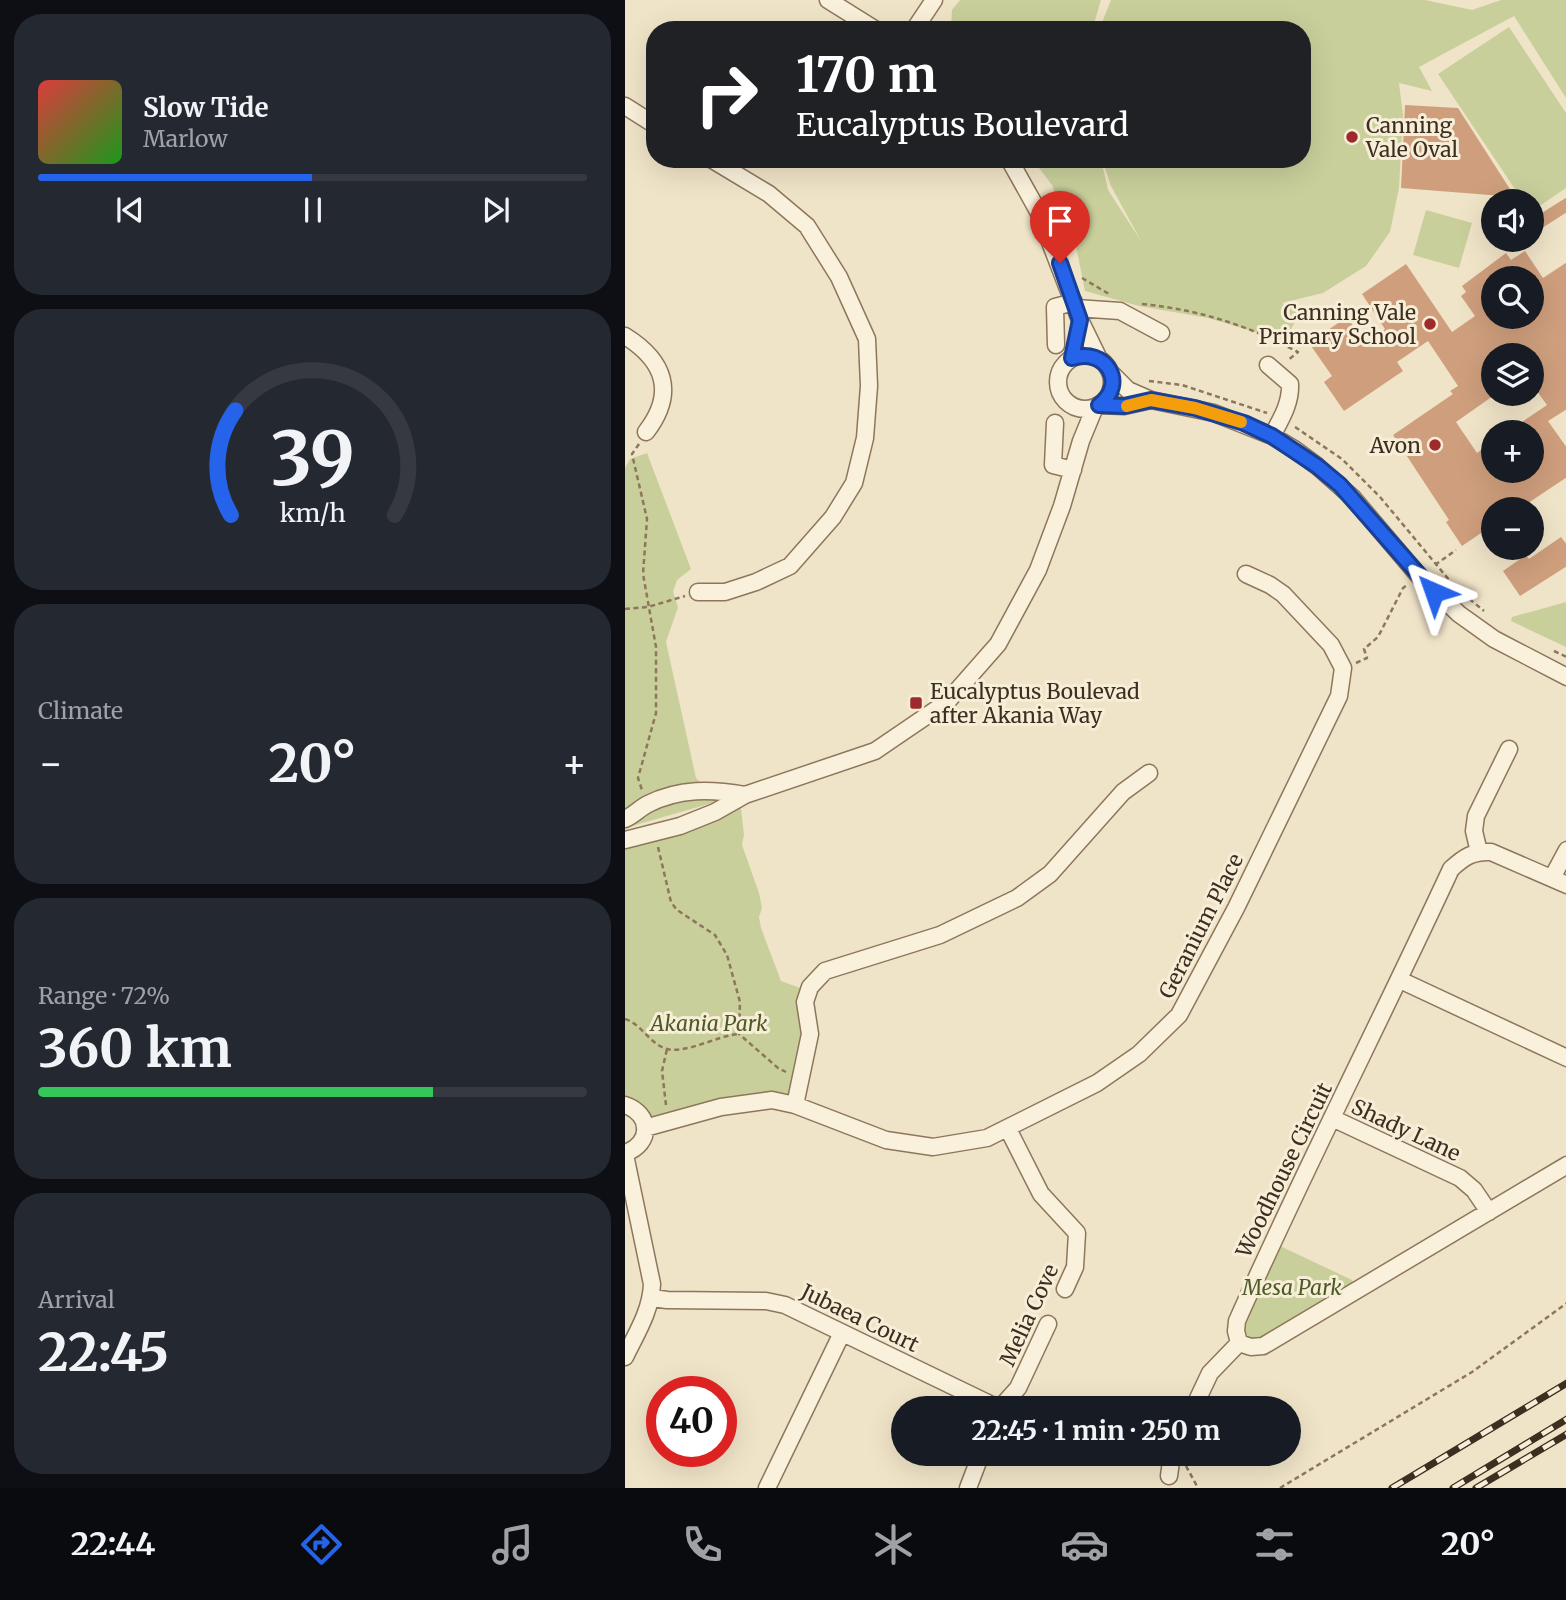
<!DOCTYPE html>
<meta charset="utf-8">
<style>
:root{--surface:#171b24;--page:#242831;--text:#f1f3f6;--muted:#9ea1a6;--line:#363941;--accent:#2563eb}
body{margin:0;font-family:Merriweather,serif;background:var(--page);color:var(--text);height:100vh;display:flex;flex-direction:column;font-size:26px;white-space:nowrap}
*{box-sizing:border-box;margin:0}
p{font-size:23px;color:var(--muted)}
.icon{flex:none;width:38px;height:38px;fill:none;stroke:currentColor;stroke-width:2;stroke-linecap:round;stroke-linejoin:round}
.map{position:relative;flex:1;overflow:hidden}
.drawer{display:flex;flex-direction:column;gap:14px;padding:14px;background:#0d0f14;width:625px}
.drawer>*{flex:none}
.guide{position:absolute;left:21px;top:21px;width:665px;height:147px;border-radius:28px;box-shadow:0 7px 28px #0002;background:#202124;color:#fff;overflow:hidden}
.fabs{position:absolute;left:856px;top:189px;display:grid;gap:14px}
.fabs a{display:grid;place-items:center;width:63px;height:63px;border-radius:50%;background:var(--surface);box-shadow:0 7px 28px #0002;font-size:35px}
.speed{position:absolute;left:21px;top:1376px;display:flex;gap:14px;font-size:35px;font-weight:700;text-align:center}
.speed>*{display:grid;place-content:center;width:91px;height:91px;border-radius:50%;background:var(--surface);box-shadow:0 7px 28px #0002;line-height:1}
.speed .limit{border:10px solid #d22;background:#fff;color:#111}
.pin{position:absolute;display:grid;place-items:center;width:60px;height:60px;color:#fff;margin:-72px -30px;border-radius:50% 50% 50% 0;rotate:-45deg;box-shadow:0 0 7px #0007}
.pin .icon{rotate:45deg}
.me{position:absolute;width:77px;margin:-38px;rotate:317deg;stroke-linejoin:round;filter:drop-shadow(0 0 5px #0008)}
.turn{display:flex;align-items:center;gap:24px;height:147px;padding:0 35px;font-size:32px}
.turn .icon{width:91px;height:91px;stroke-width:2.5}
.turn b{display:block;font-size:49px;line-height:60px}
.big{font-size:52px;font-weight:700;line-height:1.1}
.drawer .card{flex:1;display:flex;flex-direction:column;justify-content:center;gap:10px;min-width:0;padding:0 24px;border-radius:28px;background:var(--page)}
.drawer .dial{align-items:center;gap:0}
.dial svg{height:182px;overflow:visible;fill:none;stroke:var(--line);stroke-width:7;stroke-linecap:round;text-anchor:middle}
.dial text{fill:var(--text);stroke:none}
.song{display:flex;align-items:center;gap:21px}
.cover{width:84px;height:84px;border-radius:10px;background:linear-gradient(135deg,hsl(0 70% 55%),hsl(120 70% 35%))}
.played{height:7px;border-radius:4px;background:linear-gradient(90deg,var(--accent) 50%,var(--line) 50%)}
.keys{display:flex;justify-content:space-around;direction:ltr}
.heat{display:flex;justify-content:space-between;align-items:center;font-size:38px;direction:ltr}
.charge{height:10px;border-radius:5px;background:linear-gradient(90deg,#34c759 72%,var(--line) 0)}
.trip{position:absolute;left:266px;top:1396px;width:410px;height:70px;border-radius:35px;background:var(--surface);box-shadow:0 7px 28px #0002;font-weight:700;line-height:70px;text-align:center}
.dock{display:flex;height:112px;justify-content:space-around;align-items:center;background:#090b0e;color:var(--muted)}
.dock .icon{width:49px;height:49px}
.dock .active{color:var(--accent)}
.dock b{font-size:32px;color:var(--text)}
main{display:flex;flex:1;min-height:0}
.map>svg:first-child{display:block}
.green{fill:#c9cf9b}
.building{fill:#cf9f7d;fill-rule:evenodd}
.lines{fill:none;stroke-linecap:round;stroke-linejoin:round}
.minor-casing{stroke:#8d765c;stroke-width:19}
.path{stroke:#8d765c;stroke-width:2.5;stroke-dasharray:5 3.5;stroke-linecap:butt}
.minor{stroke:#faf1dc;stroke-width:16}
.rail-casing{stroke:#3d2e20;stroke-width:7}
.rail{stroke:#f7eed8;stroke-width:4.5;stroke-dasharray:13;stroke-linecap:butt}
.route-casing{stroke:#184099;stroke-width:18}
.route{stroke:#2563eb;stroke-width:12}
.slow{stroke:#f59e0b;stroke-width:12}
.poi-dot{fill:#9e2a2b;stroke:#f7eed8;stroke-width:2.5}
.labels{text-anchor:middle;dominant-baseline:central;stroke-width:6;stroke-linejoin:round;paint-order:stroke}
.poi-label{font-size:21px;fill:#3d2e20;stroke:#f7eed8;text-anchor:start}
.street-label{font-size:21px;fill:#3d2e20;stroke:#f7eed8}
.park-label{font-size:21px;font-style:italic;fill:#4d5a26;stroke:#f7eed8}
</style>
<main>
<section class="drawer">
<div class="card">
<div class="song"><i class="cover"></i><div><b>Slow Tide</b><p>Marlow</p></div></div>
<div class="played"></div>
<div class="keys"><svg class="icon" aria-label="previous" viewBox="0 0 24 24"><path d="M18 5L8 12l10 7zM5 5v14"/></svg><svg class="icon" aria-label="pause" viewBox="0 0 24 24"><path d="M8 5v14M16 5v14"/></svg><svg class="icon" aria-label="next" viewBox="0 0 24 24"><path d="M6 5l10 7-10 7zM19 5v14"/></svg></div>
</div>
<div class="card dial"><svg viewBox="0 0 100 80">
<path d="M14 69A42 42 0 1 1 86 69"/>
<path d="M14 69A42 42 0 0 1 16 23" stroke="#2563eb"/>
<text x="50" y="56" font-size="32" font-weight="700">39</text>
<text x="50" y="72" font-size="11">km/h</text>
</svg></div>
<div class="card"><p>Climate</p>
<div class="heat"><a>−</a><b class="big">20°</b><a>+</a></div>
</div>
<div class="card"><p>Range · 72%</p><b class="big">360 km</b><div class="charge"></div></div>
<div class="card"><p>Arrival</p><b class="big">22:45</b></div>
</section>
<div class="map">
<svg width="942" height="1488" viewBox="0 0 942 1488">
<rect width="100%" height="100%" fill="#f0e4c8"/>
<path class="green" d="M335 0H476L467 30H326L327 10Z
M486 0H800L847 10 876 0H941V98L889 16 794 67 807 91 774 83 778 115 774 188 765 232 741 266 698 293 657 303 676 311 665 331 654 339 583 318 514 306 460 291 443 206 433 199 427 185 411 164 410 159H476L483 190 516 241 486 186 477 159H677V30H474Z
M884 27 941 113V188L907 211 906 201H898L813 74Z
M801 210 847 223 834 268 788 255Z
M22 453 66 569 52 580 48 592 53 607 41 642 71 778 94 801 0 828V468L5 459Z
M941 602V647L886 621 887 617Z
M116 808 119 835 117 845 134 893 137 908 134 917 136 928 156 981 178 989 182 1031 171 1101 147 1100 26 1127 0 1104V833Z
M653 1245 727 1280 730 1286 637 1342 624 1339 617 1329V1322Z"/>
<path class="building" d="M780 105 833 108 890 197 776 188Z
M942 197V212L917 228 912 221V216Z
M900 251 918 278 942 262V409L923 421 942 448V477L894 509H868V525L837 546 821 522 824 520 768 435 828 394 825 391 833 386 803 341 772 362 778 371 719 411 699 382 707 376 684 343 722 317 740 343 760 329 737 294 781 264 827 332 850 316 836 296 841 292 837 286 881 253 886 260ZM868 278H906V317H868ZM868 355H906V383L922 405 882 432H906V471H868V441L852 453 831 422 868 396Z
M936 537 942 545V566L895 596 878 571 901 555 904 559Z"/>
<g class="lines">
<defs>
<path id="minor" d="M203 0 251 30
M289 30 309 0
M0 106 30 125
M384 159 413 211 455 320 474 359
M451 308 495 311 536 333
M0 336C40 361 51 393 21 432
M431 345 430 307 449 302
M433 382a27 27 0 1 1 54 0a27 27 0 1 1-54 0Z
M643 365 665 384C666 403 656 419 647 436
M486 373 503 390 526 400 589 413 647 436 669 449 692 466 727 497 794 576 834 614 869 639 942 677
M474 405 499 406 526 400
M430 423 428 465 448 470
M73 592H100L131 582 165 566 208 517 229 483 240 438 244 386 242 339 214 277 182 226 144 194 86 159
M0 819C9 815 15 808 23 804 55 788 86 789 120 795
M0 840 55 826 90 812 120 795 250 751 322 702 373 644 413 570 437 506 456 441 470 407
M854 852 849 831 851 816 884 749
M927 878 942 850
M942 885 866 852C848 851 839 857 826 869 756 1020 680 1168 612 1321L611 1331 614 1343 626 1347 638 1346 942 1165
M775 980 942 1058
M0 1105C27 1114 27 1144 0 1153
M170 1105 185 1034 180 1002 185 987 200 971 315 935 392 898 425 874 498 792 524 773
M707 1118 835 1178 849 1190 864 1212
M20 1128 96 1107 147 1100 170 1105 261 1140 308 1147 362 1138 472 1083 514 1054 554 1015 611 908 714 696 718 668 706 645 658 594 645 585 621 574
M383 1129 416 1194 452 1233 450 1267 440 1289
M0 1155 27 1284C26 1311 11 1334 0 1357
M27 1298 42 1300 141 1301 160 1305 375 1409
M375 1408 393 1388 423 1324
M568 1409 585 1373 614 1343
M544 1476 547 1454
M142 1488 217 1333
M343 1488 356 1454"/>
</defs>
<use href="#minor" class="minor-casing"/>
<path class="path" d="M457 278 484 294
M517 304C575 310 622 325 673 352L662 361
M524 381 557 385 642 413
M670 427 717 459 755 497 830 587 859 611
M14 444 7 454 22 519 18 574 31 647V713L13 778 17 790
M810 565 831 550
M0 609 23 607 60 596
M929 651 942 657
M731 663 742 658 739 649 753 637 778 588 782 585
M33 847 46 902 52 910 90 935 102 955 115 1002 114 1034 153 1068 161 1072
M0 1019C16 1024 24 1042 39 1048 58 1056 93 1035 114 1034
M41 1105 37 1071 42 1049
M561 1466 573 1488
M655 1488 847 1372 942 1303"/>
<use href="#minor" class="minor"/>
<defs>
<path id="rail" d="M767 1488 942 1383
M828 1488 942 1419
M851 1488 942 1434"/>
</defs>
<use href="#rail" class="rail-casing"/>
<use href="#rail" class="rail"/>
</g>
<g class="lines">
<defs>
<path id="route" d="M435 263 455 320 447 358C481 347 503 384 474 405L499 406 526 400 570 408 619 423 647 436 692 466 715 485 809 592"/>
</defs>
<use href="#route" class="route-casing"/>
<use href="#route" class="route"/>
<path class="slow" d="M502 406 526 400 570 408 616 422"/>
</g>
<g class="poi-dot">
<circle cx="727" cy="137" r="7"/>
<circle cx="805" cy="324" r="7"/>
<circle cx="810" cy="445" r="7"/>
<rect x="284" y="696" width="14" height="14" rx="3.5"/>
</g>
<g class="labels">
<g class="poi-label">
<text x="741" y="125">Canning<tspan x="741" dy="24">Vale Oval</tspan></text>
<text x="791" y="312" text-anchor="end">Canning Vale<tspan x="791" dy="24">Primary School</tspan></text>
<text x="796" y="445" text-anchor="end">Avon</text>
<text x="305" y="691">Eucalyptus Boulevad<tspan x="305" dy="24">after Akania Way</tspan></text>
</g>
<g class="street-label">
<text transform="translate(576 926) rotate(-63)">Geranium Place</text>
<text transform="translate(781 1130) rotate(25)">Shady Lane</text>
<text transform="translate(659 1170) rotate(-64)">Woodhouse Circuit</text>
<text transform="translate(404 1315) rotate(-65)">Melia Cove</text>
<text transform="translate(235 1318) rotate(26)">Jubaea Court</text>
</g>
<g class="park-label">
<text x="84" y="1023">Akania Park</text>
<text x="667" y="1287">Mesa Park</text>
</g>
</g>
</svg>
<div class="fabs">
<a><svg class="icon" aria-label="sound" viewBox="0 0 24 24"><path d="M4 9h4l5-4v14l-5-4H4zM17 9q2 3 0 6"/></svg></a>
<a><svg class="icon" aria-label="search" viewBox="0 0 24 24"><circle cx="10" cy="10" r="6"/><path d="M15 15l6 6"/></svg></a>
<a><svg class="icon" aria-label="layers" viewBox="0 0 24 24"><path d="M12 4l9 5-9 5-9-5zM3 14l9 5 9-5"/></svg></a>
<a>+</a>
<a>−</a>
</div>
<div class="speed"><div class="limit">40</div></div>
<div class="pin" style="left:435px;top:263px;background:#d93025"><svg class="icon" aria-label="arrive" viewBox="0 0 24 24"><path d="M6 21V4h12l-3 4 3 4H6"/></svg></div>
<svg class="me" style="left:809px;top:592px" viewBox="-20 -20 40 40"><path d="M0-17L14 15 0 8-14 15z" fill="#2563eb" stroke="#fff" stroke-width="4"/></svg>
<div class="trip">22:45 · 1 min · 250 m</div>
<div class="guide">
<div class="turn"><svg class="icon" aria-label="right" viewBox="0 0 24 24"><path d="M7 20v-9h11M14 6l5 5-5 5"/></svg><div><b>170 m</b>Eucalyptus Boulevard</div></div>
</div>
</div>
</main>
<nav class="dock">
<b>22:44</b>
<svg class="icon active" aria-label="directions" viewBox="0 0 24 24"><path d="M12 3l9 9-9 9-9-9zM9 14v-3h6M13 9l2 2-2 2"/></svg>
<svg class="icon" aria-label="music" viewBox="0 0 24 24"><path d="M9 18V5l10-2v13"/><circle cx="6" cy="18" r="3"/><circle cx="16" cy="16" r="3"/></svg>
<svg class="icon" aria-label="phone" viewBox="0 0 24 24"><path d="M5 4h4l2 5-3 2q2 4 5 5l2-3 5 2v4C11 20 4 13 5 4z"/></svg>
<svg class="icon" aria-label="climate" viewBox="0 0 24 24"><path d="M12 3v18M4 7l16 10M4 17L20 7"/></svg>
<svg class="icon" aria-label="car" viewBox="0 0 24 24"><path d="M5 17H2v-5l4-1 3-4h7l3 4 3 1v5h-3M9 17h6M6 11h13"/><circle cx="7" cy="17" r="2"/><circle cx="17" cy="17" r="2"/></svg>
<svg class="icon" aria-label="filters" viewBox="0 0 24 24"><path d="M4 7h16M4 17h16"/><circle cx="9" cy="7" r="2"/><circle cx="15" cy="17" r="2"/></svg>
<b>20°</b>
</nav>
